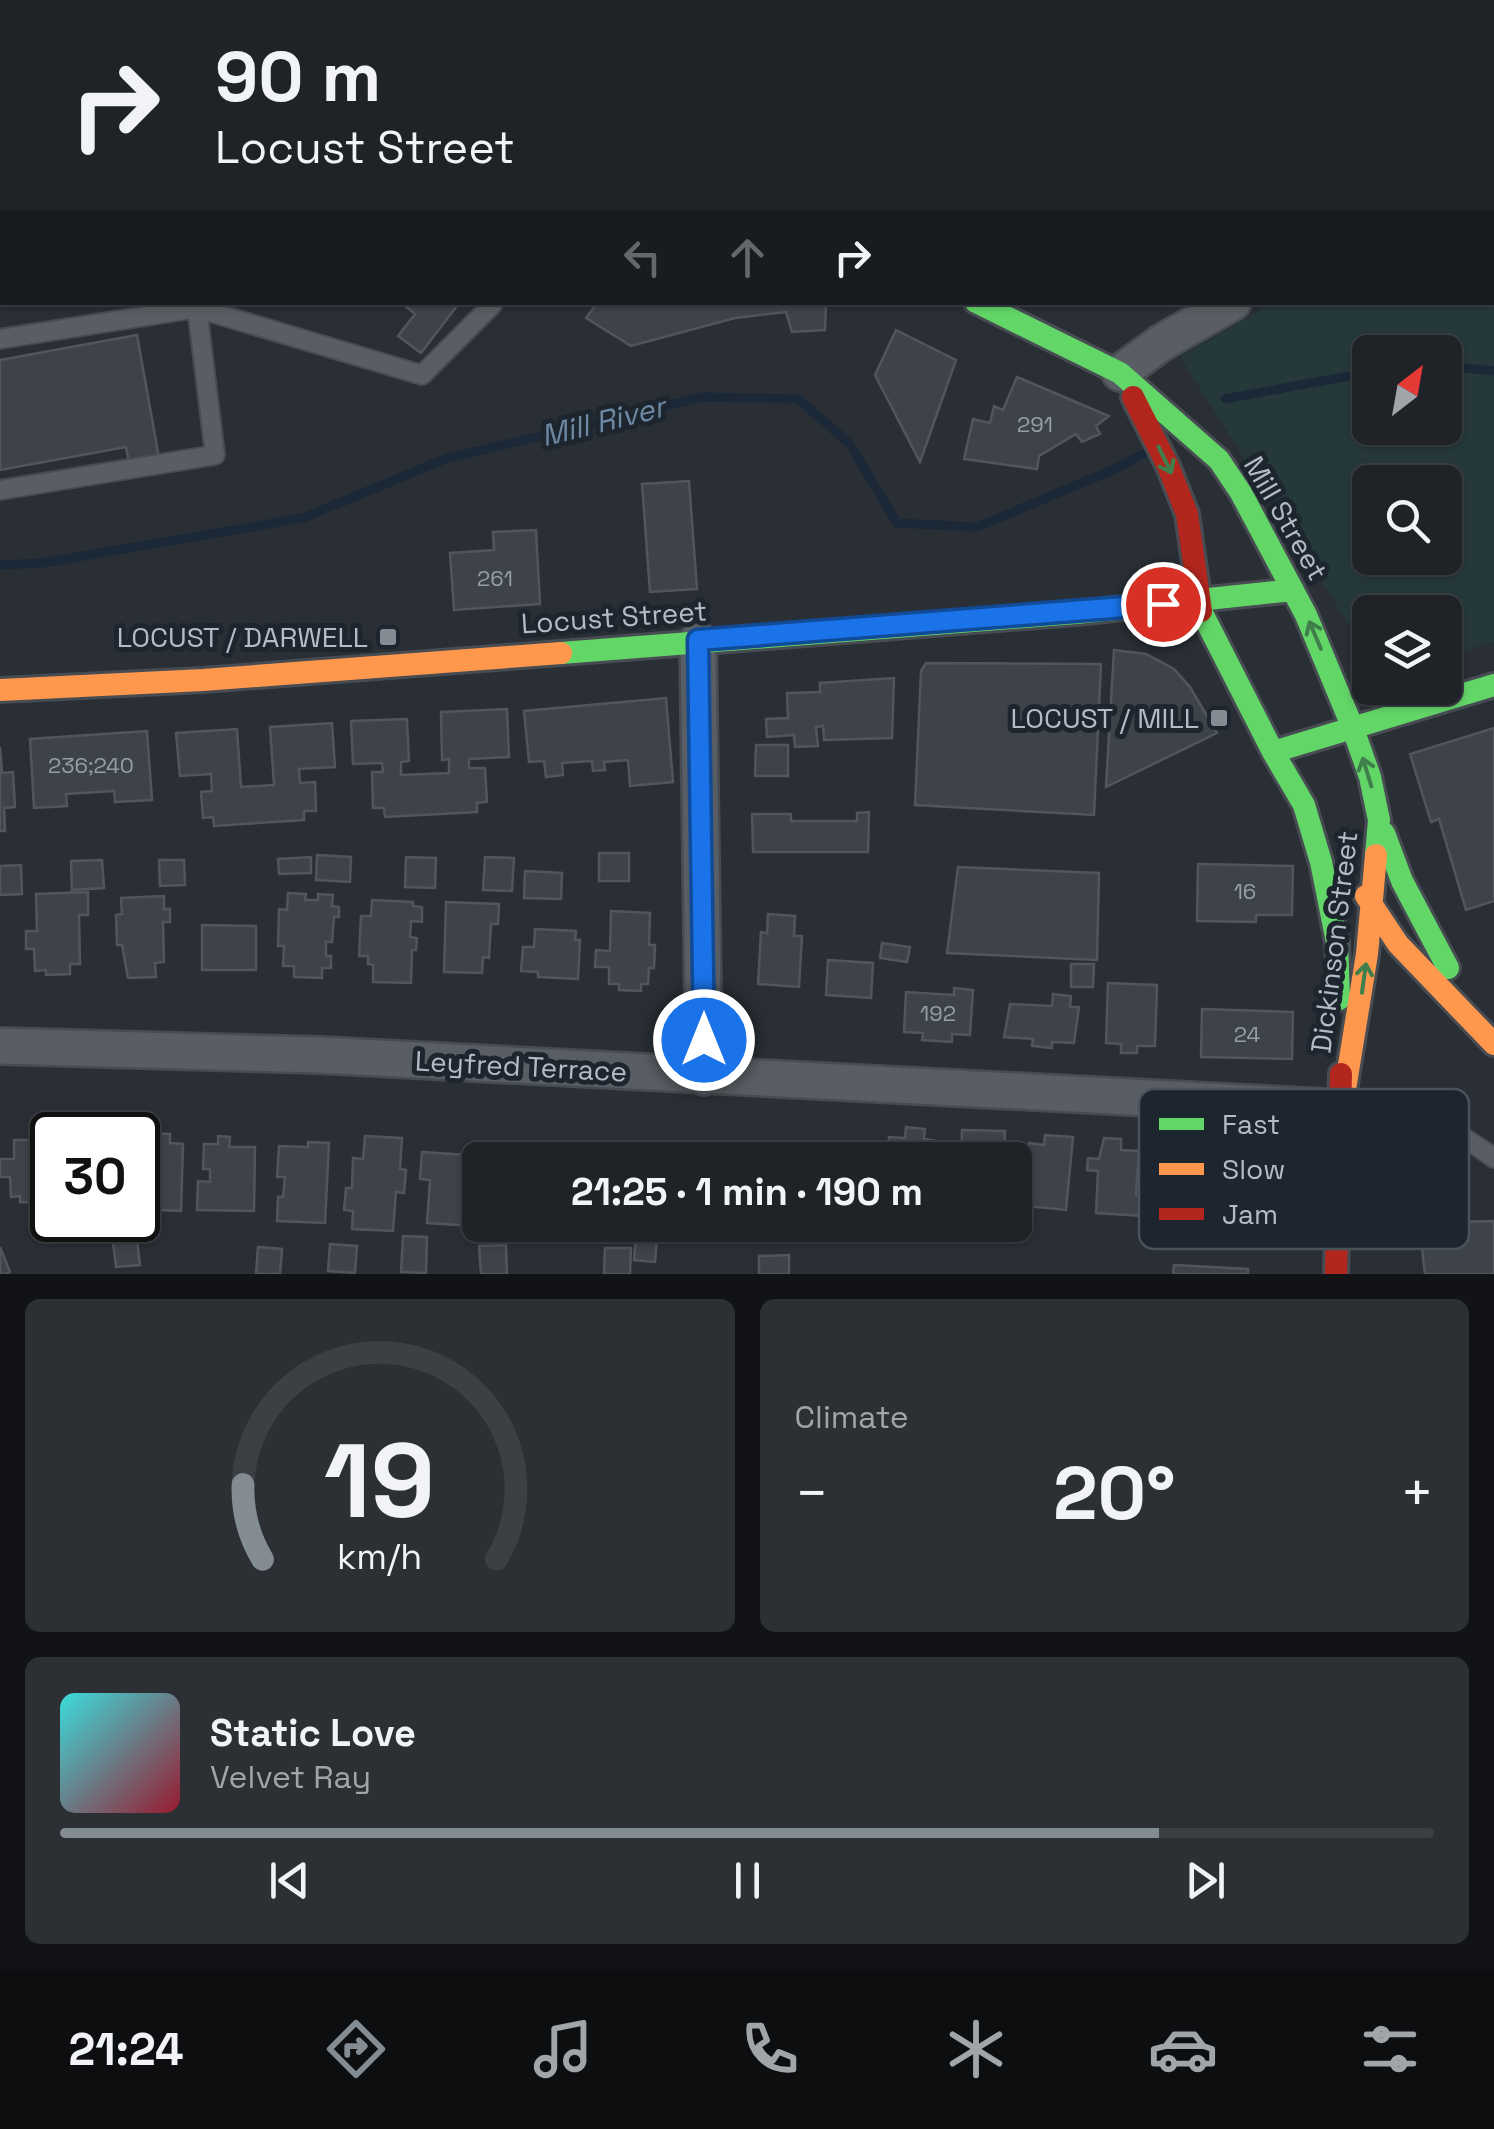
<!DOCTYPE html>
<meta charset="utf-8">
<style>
:root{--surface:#1f2328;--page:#2c2f34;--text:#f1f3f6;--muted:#a1a4a8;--line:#3c4045;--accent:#838b93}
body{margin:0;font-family:"Space Grotesk",sans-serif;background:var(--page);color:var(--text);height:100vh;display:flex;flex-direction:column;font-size:38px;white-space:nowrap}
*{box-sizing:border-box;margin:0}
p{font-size:32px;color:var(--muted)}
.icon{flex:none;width:55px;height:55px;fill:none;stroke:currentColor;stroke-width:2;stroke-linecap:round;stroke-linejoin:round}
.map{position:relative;height:1274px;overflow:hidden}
.panel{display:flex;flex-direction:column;gap:25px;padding:25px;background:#111316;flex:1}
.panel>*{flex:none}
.banner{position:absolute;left:0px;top:0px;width:1495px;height:305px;box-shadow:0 2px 8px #0004,0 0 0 2px var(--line);background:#1f2328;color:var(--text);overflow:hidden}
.needle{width:65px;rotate:31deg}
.tools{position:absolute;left:1352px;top:335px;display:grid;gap:20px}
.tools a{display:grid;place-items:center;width:110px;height:110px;border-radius:15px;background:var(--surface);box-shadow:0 2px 8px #0004,0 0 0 2px var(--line);font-size:50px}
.speed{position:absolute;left:30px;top:1112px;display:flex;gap:20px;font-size:50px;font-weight:700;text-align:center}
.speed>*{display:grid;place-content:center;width:130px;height:130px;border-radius:50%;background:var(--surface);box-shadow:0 2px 8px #0004,0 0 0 2px var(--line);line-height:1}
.speed .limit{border:5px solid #111;border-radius:15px;background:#fff;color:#111}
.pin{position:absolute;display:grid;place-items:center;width:85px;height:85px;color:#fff;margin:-42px;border:5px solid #fff;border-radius:50%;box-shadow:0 2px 10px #0007}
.me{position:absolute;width:110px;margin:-55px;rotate:0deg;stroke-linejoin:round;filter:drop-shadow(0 0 8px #0008)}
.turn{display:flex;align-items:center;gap:35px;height:210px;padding:0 50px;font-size:45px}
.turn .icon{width:130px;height:130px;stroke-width:2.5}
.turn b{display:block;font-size:70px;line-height:85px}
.lanes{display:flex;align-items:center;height:95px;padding:0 50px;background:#0003;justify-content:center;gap:50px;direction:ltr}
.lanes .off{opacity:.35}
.big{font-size:75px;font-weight:800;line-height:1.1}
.panel .card{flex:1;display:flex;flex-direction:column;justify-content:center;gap:15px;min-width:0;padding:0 35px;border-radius:15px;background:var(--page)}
.panel .dial{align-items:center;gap:0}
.dial svg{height:260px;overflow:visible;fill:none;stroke:var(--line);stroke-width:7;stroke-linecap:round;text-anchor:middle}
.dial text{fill:var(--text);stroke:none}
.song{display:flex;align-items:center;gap:30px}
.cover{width:120px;height:120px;border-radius:15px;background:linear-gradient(135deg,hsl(180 70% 55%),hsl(350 70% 35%))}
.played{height:10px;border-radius:5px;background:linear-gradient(90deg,var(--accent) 80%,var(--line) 80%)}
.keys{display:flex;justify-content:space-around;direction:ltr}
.heat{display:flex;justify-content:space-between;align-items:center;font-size:55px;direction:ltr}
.panel .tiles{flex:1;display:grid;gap:25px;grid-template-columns:1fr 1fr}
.card:last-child{grid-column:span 2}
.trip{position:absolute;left:462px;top:1142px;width:570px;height:100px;border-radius:15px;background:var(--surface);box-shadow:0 2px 8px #0004,0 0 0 2px var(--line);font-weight:800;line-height:100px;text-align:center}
.menu{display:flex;height:160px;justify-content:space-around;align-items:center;background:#0c0e10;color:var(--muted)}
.menu .icon{width:70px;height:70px}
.menu .current{color:var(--accent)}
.menu b{font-size:45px;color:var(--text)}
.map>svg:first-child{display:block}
.green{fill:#26393a;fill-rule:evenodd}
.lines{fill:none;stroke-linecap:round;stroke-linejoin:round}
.stream{stroke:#1a2837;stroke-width:9}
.building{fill:#3e4349;stroke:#51565d;stroke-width:2.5}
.lane-casing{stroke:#474c52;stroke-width:22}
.street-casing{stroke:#474c52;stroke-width:40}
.fast-casing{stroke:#474c52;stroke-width:28}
.slow-casing{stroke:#474c52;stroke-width:28}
.jam-casing{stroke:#474c52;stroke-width:28}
.lane{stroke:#595e64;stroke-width:18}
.street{stroke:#595e64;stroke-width:35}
.fast{stroke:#63d668;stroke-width:22}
.slow{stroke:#ff974d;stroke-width:22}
.jam{stroke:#b3261e;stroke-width:22}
.oneway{stroke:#407e4c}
.route-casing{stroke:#114b97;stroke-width:25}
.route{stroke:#1a73e8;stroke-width:18}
.poi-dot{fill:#838b93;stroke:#1d262f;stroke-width:4}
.labels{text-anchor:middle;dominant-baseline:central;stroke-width:10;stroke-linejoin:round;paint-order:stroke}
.number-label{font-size:22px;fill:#969ea7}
.street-label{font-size:28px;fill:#b3bcc6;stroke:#1d262f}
.poi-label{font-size:28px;fill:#b3bcc6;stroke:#1d262f;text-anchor:end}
.water-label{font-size:30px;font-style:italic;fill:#6e89a3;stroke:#1d262f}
.key{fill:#1d262f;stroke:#4a535c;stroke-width:2.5}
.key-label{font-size:28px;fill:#b3bcc6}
</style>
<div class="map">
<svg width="1494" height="1274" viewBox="0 0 1494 1274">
<rect width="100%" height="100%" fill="#292f35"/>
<path class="green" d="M1494 173V642L1445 656V612H1370V650L1364 648 1180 357 1273 303 1492 302ZM1370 352H1445V428H1370ZM1370 482H1445V558H1370Z"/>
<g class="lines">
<path class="stream" d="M1445 366 1494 371
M1225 399 1370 372
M0 565 43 563 303 518 445 459 703 397 798 399 849 443 897 523 977 527 1115 469 1143 454"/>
</g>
<path class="building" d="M1228 0H1314L1327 1 1228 2Z
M1492 29 1494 31 1492 112Z
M400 302H460L421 353 398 336 415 314Z
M598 302H816L826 304 825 330 792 332 786 312 735 318 631 346 586 318Z
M896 330 956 360 920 462 875 375Z
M137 335 159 458 129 463 126 447 0 470V360Z
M1017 377 1109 416 1096 426 1100 434 1082 442 1076 434 1039 456 1037 469 964 459 973 419 990 423 994 406 1003 410Z
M689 481 697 589 650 592 642 484Z
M536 530 540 604 454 610 450 553 494 550 493 532Z
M1114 650 1146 654 1174 669 1190 687 1217 733 1106 787Z
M926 663 1101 664 1094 815 915 805 921 671Z
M894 678 892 738 824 740 823 726 816 727 818 746 795 747 794 735 767 737 766 719 788 718 787 693 820 692V683Z
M666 698 673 782 630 786 628 760 604 762 605 770 593 771 592 761 562 763 563 775 546 777 544 761 529 762 524 711Z
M507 709 509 757 469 759V768H485L487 802 477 803V812L385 817 384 808H373L372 772H383L382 763 353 764 351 721 407 719 409 761 401 762V775L449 773V759L442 760 441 712Z
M332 723 335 767 299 769 300 783 315 782 316 811H304V820L214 826 213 817 203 818 201 792 212 791 211 774 180 776 176 733 237 729 241 787 274 785 270 727Z
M1494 728V901L1466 910 1439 819 1431 822 1410 754Z
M147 731 152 800 115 802 114 791 66 794 67 806 34 808 30 739Z
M756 745H788V776H755Z
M0 747 2 773 13 772 15 807 4 808 5 831H0Z
M869 812 868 852H753L752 814H791V821H857V813Z
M599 853H629V881H599Z
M317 855 351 857 350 882 316 880Z
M311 857V873L279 874 278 859Z
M406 857 436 858 435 888 405 887Z
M485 857 514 858 512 891 483 890Z
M102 860 104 888 72 890 71 861Z
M159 860H184L185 885 160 886Z
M1198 864 1293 866 1292 915H1256V922L1197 921Z
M21 865 22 894 0 895V866Z
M958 867 1099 873 1097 960 947 953Z
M525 871 562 873 561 899 524 898Z
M88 892V915H79L80 964H70V974L46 975V970L35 971 34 949H26V931H37L36 894Z
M288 893 306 894 305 900H318V894L333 895 332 906 339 907V917H334L332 942H326V956H331V968H322V978L294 977V966H283L284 946H278L279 909 287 910Z
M164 896V909H170V922H163L164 962 155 963 156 977 128 978 122 945H117L116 915 122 914 121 898Z
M372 900 413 902V906L422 907V922L411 921 410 937 417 938 416 950H412L411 983 373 982V965L368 964V956H359L361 916H371Z
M446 902 499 904 498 924H491L489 958 483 957 482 973 444 972Z
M611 911 650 913 649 945H655L654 968H649L648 984H641V991L619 990V984H609V967H595L596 950 610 951Z
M768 914 795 916 794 936H802L799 987 758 984 761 932 767 933Z
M202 925 256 926V970H202Z
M535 929 576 931 575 940H580L578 979 538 977V972L521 971 523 947H534Z
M882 943 910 947 907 962 880 958Z
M828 960 873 963 871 998 826 995Z
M1071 964H1094L1093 987H1071Z
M1108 983 1157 985 1155 1046H1137V1053H1121V1044L1106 1043Z
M954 988 973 990 970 1035 952 1034V1042L922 1040 923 1033 904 1032 906 992 954 995Z
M1053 994 1071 996 1070 1007H1079L1074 1043 1052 1042V1048L1032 1046 1033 1039 1004 1037 1010 1004 1052 1006Z
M1202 1009 1293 1012 1292 1059 1201 1057Z
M906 1127 925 1129 924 1139 938 1141 936 1160H887L889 1137 905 1138Z
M962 1130 1005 1131 1004 1160H961Z
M146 1133 170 1134V1143L183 1144 181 1211 138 1209V1142H146Z
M1045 1135 1073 1137 1066 1210 1025 1206 1030 1169 1015 1168 1017 1151 1028 1152 1029 1143 1044 1145Z
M218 1136 230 1137 229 1147H255L254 1211 197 1210 198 1181 210 1182V1169H203L204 1144H218Z
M365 1136 402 1138 400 1169 406 1170 404 1193 396 1192 393 1231 352 1229 353 1211 344 1210 346 1188H352L353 1158 363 1159Z
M1104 1138 1121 1139V1150L1139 1151 1136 1195 1144 1196 1143 1216 1096 1213 1098 1171 1087 1170 1088 1158 1099 1159Z
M14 1140H52V1193H41V1203L20 1202V1196L11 1197 10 1177H0V1159H14Z
M308 1142 329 1143 325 1223 277 1221 278 1197H283L285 1177H277L279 1146 308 1147Z
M589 1150 614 1152 613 1160H588Z
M422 1152 484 1156V1160H480V1198H477L475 1226 427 1223 430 1180 420 1179Z
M813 1152 866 1155 865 1160H812Z
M497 1158H555V1160H497Z
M86 1220H110L111 1234 86 1235Z
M1494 1221V1274H1425L1419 1223Z
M503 1225H545V1230H503Z
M579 1225H619V1231L578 1229Z
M738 1225H784L783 1236 738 1234Z
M637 1226 658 1228 655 1262 634 1260Z
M403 1236 427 1237 426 1273 401 1272Z
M137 1239 140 1265 116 1267 113 1242Z
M330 1244 357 1246 355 1273 328 1271Z
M506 1245 507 1274H481L479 1246Z
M0 1247 10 1272 5 1274H0Z
M258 1247 282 1249 280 1274H256Z
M605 1248H631L630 1274H604Z
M789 1255V1274H759V1256Z
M1174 1265 1248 1269V1274H1173Z"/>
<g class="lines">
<defs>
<path id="lane" d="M184 2 185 0
M232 2 233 0
M198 302 197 308 422 375 492 305
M0 339 197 308 215 455 0 490
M1348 1108C1410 1110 1443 1121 1494 1158"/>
<path id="street" d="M1374 0V2
M861 2 863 0
M1492 154H1494
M1120 373 1161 343 1233 302
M698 640 704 1077
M0 1046 320 1055 1342 1108"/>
<path id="fast" d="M976 302 1120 373 1219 460 1241 493 1306 615 1352 726 1370 777 1379 820 1376 855
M1201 611 1273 752 1304 805 1321 862 1337 942 1339 999
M561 653 1076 613 1293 590
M1273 752 1494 685
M1384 833 1402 881 1448 968"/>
<path id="slow" d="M450 0 454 2
M0 690 203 680 561 653
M1366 896 1398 944 1494 1044
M1342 1108 1367 954 1376 855"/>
<path id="jam" d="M1133 397 1168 466 1187 514 1201 611
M1336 1274 1341 1074"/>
</defs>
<use href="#lane" class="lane-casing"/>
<use href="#street" class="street-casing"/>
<use href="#fast" class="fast-casing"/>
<use href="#slow" class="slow-casing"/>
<use href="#jam" class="jam-casing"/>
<use href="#lane" class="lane"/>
<use href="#street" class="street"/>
<use href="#fast" class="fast"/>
<use href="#slow" class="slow"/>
<use href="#jam" class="jam"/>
</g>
<defs><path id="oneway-shaft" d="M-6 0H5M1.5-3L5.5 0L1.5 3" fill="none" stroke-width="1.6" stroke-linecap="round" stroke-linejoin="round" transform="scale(2.5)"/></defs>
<g class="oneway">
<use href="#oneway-shaft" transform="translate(1165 460) rotate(64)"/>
<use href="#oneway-shaft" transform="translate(1315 635) rotate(-113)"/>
<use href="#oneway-shaft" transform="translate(1367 772) rotate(-107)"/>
<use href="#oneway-shaft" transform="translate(1364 978) rotate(-82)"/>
</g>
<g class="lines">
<defs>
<path id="route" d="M704 1040 698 640 1163 604"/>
</defs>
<use href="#route" class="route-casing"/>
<use href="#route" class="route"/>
</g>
<g class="poi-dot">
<rect x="378" y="627" width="20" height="20" rx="5"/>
<rect x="1209" y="708" width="20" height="20" rx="5"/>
</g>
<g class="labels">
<g class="number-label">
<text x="1035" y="424">291</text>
<text x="495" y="578">261</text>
<text x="91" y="765">236;240</text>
<text x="1245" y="891">16</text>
<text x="938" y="1013">192</text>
<text x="1247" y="1034">24</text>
</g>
<g class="street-label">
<text transform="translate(1286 518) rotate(60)">Mill Street</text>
<text transform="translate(614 617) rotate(-4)">Locust Street</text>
<text transform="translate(1334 942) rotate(-83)">Dickinson Street</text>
<text transform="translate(521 1066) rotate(3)">Leyfred Terrace</text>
</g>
<g class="poi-label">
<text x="368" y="637">LOCUST / DARWELL</text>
<text x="1199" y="718">LOCUST / MILL</text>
</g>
<g class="water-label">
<text transform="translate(603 421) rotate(-14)">Mill River</text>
</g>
</g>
<rect x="1139" y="1089" width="330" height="160" rx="15" class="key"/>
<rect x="1159" y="1118" width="45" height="12" fill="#63d668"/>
<rect x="1159" y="1163" width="45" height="12" fill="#ff974d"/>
<rect x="1159" y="1208" width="45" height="12" fill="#b3261e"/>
<g class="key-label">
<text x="1222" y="1134">Fast</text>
<text x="1222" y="1179">Slow</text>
<text x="1222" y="1224">Jam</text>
</g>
</svg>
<div class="tools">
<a><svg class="needle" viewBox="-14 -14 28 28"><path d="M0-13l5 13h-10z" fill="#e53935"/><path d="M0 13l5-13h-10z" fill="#a1a4a8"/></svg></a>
<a><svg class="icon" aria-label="search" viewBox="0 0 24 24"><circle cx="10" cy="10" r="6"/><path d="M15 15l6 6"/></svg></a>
<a><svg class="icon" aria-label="layers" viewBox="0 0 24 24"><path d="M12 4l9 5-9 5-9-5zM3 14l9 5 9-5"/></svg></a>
</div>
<div class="speed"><div class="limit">30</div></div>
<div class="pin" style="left:1163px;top:604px;background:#d93025"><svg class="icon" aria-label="arrive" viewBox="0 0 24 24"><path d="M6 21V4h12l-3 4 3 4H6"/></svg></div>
<svg class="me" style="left:704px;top:1040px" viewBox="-20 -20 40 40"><circle r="17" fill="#1a73e8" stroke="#fff" stroke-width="3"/><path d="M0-11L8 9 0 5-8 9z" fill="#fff"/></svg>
<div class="trip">21:25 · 1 min · 190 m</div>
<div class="banner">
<div class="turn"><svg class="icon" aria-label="right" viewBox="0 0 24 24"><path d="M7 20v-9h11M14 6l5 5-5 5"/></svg><div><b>90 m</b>Locust Street</div></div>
<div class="lanes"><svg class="icon off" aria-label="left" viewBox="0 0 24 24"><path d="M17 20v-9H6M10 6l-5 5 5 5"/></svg><svg class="icon off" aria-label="ahead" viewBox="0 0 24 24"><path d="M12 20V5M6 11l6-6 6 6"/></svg><svg class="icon" aria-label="right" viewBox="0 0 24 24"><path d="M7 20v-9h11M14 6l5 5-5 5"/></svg></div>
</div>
</div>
<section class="panel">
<div class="tiles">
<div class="card dial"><svg viewBox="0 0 100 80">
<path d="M14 69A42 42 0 1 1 86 69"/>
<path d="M14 69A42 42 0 0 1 8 46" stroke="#838b93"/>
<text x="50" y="56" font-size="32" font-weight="700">19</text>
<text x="50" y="72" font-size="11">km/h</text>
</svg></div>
<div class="card"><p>Climate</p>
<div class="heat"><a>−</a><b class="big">20°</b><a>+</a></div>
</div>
<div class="card">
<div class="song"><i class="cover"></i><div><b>Static Love</b><p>Velvet Ray</p></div></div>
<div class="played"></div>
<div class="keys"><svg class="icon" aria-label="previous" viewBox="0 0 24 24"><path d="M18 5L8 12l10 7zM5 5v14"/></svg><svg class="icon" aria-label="pause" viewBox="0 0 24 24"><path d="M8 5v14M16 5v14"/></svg><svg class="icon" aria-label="next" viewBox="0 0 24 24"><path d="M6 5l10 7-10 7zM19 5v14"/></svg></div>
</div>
</div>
</section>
<nav class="menu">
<b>21:24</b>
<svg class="icon current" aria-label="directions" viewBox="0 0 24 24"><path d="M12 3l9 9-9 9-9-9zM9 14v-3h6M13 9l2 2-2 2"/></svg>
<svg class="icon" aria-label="music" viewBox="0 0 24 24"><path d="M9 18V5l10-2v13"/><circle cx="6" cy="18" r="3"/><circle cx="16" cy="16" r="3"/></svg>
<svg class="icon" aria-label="phone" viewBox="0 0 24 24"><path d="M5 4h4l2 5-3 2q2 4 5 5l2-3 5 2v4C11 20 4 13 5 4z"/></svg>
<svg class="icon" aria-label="climate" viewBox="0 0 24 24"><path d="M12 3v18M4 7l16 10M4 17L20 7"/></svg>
<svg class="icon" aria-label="car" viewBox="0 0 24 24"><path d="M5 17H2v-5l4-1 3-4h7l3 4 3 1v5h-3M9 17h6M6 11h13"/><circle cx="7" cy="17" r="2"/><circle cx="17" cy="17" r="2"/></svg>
<svg class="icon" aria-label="filters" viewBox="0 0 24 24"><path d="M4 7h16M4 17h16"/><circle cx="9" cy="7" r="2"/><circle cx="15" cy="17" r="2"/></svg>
</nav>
